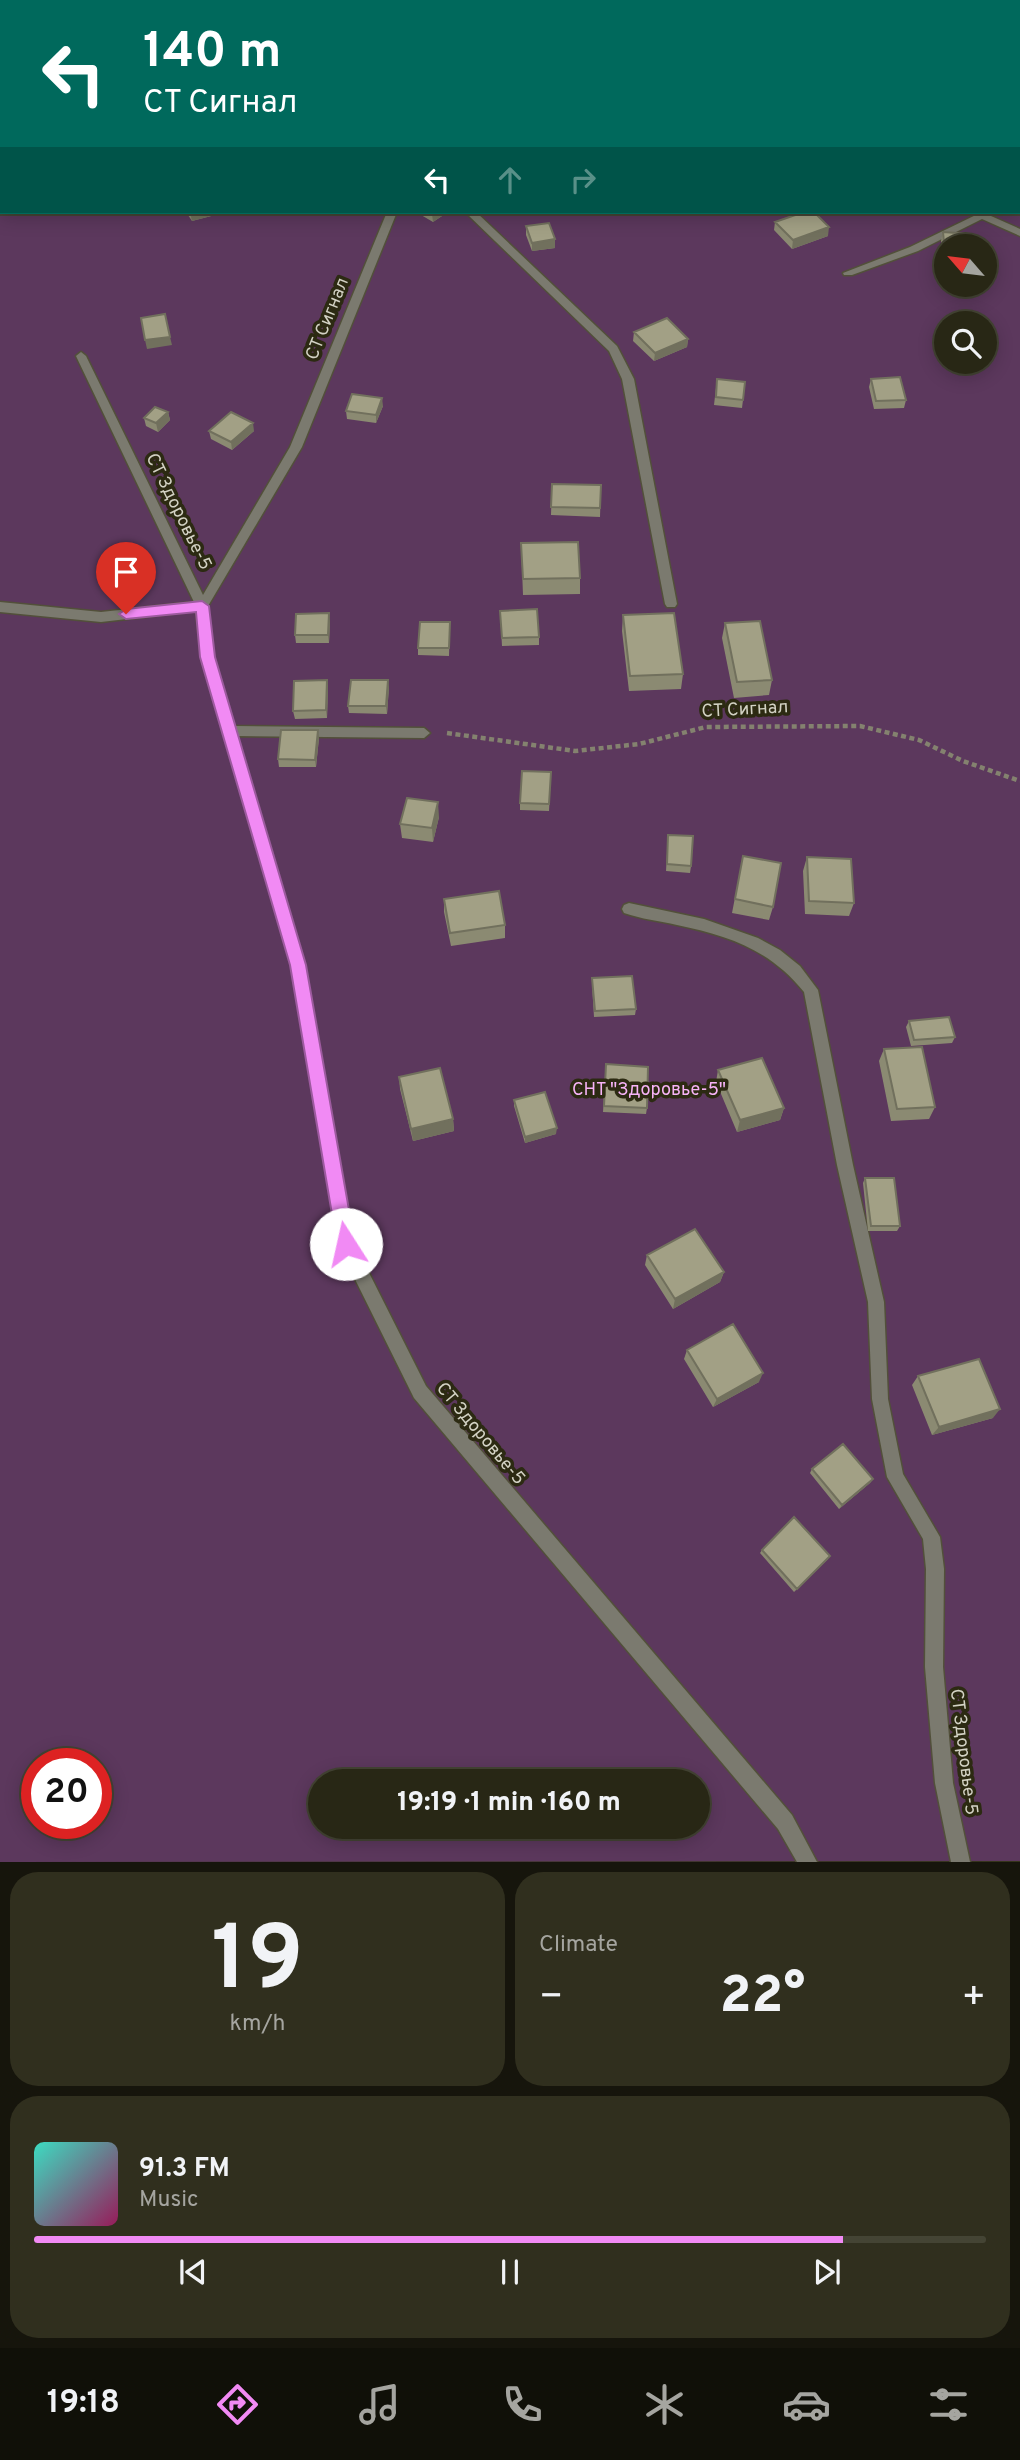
<!DOCTYPE html>
<meta charset="utf-8">
<style>
:root{--surface:#282715;--page:#302f1e;--text:#f1f3f6;--muted:#a5a5a0;--line:#444434;--accent:#f18af4}
body{margin:0;font-family:Overpass,sans-serif;background:var(--page);color:var(--text);height:100vh;display:flex;flex-direction:column;font-size:26px;white-space:nowrap}
*{box-sizing:border-box;margin:0}
p{font-size:23px;color:var(--muted)}
.icon{flex:none;width:38px;height:38px;fill:none;stroke:currentColor;stroke-width:2;stroke-linecap:round;stroke-linejoin:round}
.map{position:relative;height:1862px;overflow:hidden}
.panel{display:flex;flex-direction:column;gap:10px;padding:10px;background:#16150c;flex:1}
.panel>*{flex:none}
.banner{position:absolute;left:0px;top:0px;width:1020px;height:214px;box-shadow:0 4px 18px #0003,0 0 0 2px var(--line);background:#00695c;color:#fff;overflow:hidden}
.needle{width:46px;rotate:298deg}
.fabs{position:absolute;left:934px;top:234px;display:grid;gap:14px}
.fabs a{display:grid;place-items:center;width:63px;height:63px;border-radius:50%;background:var(--surface);box-shadow:0 4px 18px #0003,0 0 0 2px var(--line);font-size:35px}
.speed{position:absolute;left:21px;top:1748px;display:flex;gap:14px;font-size:35px;font-weight:700;text-align:center}
.speed>*{display:grid;place-content:center;width:91px;height:91px;border-radius:50%;background:var(--surface);box-shadow:0 4px 18px #0003,0 0 0 2px var(--line);line-height:1}
.speed .limit{border:10px solid #d22;background:#fff;color:#111}
.pin{position:absolute;display:grid;place-items:center;width:60px;height:60px;color:#fff;margin:-72px -30px;border-radius:50% 50% 50% 0;rotate:-45deg;box-shadow:0 0 7px #0007}
.pin .icon{rotate:45deg}
.me{position:absolute;width:77px;margin:-38px;rotate:350deg;stroke-linejoin:round;filter:drop-shadow(0 0 5px #0008)}
.turn{display:flex;align-items:center;gap:24px;height:147px;padding:0 28px;font-size:32px}
.turn .icon{width:91px;height:91px;stroke-width:2.5}
.turn b{display:block;font-size:49px;line-height:60px}
.lanes{display:flex;align-items:center;height:66px;padding:0 28px;background:#0003;justify-content:center;gap:35px;direction:ltr}
.lanes .off{opacity:.35}
.big{font-size:52px;font-weight:800;line-height:1.1}
.panel .tile{flex:1;display:flex;flex-direction:column;justify-content:center;gap:10px;min-width:0;padding:0 24px;border-radius:28px;background:var(--page)}
.panel .dial{align-items:center;gap:0}
.dial b{font-size:91px;line-height:1}
.song{display:flex;align-items:center;gap:21px}
.cover{width:84px;height:84px;border-radius:10px;background:linear-gradient(135deg,hsl(170 70% 55%),hsl(330 70% 35%))}
.played{height:7px;border-radius:4px;background:linear-gradient(90deg,var(--accent) 85%,var(--line) 85%)}
.keys{display:flex;justify-content:space-around;direction:ltr}
.heat{display:flex;justify-content:space-between;align-items:center;font-size:38px;direction:ltr}
.panel .tiles{flex:1;display:grid;gap:10px;grid-template-columns:1fr 1fr}
.tile:last-child{grid-column:span 2}
.trip{position:absolute;left:308px;top:1769px;width:402px;height:70px;border-radius:35px;background:var(--surface);box-shadow:0 4px 18px #0003,0 0 0 2px var(--line);font-weight:800;line-height:70px;text-align:center}
.tab-bar{display:flex;height:112px;justify-content:space-around;align-items:center;background:#101008;color:var(--muted)}
.tab-bar .icon{width:49px;height:49px}
.tab-bar .on{color:var(--accent)}
.tab-bar b{font-size:32px;color:var(--text)}
.map>svg:first-child{display:block}
.green{fill:#5c385d;fill-rule:evenodd}
.lines{fill:none;stroke-linecap:round;stroke-linejoin:round}
.stream{stroke:#60435c;stroke-width:9}
.lane-casing{stroke:#52503a;stroke-width:3}
.path{stroke:#84826f;stroke-width:4.5;stroke-dasharray:5 3.5;stroke-linecap:butt}
.lane{fill:#7b7a6f;fill-rule:evenodd}
.wall{fill:#8b8a72}
.shaded-wall{fill:#71705d}
.building{fill:#a2a085;stroke:#71705d;stroke-width:2}
.route{fill:#f18af4;stroke:#9d5a9f;stroke-width:2}
.labels{text-anchor:middle;dominant-baseline:central;stroke-width:7;stroke-linejoin:round;paint-order:stroke}
.street-label{font-size:18px;fill:#d3d2c4;stroke:#2c2a12}
.park-label{font-size:18px;fill:#f7b3f7;stroke:#2c2a12}
</style>
<div class="map">
<svg width="1020" height="1862" viewBox="0 0 1020 1862">
<rect width="100%" height="100%" fill="#36341c"/>
<path class="green" d="M0 0H1020V1861L0 1862ZM2 2H1018V212H2ZM947 247H985V285H947ZM947 324H985V362H947ZM37 1764H96V1824H37ZM320 1782H698V1827H320Z"/>
<g class="lines">
<path class="stream" d="M929 0 931 2
M1018 91 1020 93"/>
<defs>
<path id="lane" d="M24 0H36L23 2Z
M480 0H490L480 2Z
M2 10V16L0 17V11Z
M387 212H397L302 447 208 606 213 657 234 726 424 728 430 733 424 738 237 736 305 965 354 1243 426 1386 792 1815 817 1862H797L778 1829 414 1398 340 1249 291 965 201 657 196 611 101 622 0 612V602L101 612 194 602 76 356 81 352 86 356 203 595 290 447Z
M465 212H476L617 346 634 379 677 604 675 607H667L665 604 622 379 609 351Z
M982 212 1020 229V236L982 219 918 251 852 275H844L843 273 910 247Z
M629 903 704 919 758 938 780 950 800 966 818 990 853 1165 884 1302 888 1399 903 1474 940 1537 944 1569 943 1667 953 1783 970 1862H951L935 1783 925 1667 926 1569 923 1539 887 1477 872 1399 868 1302 837 1165 804 992C770 950 730 936 677 925 660 921 641 919 624 913L622 909 624 905Z"/>
</defs>
<use href="#lane" class="lane-casing"/>
<path class="path" d="M447 733 575 751 639 744 706 727 860 726 919 740 963 761 1020 781"/>
<use href="#lane" class="lane"/>
</g>
<path class="wall" d="M1019 173H1020V195L1018 194Z
M186 212H214L215 215 192 221Z
M416 212H448L433 222Z
M775 222 828 236 792 249 774 230Z
M526 226 555 248 532 251 526 235Z
M943 232 947 247V261H942L941 241Z
M634 332 688 339 687 347 654 361 633 341Z
M717 379 743 400 742 408 714 405Z
M871 379 906 400 904 408 874 409 869 387Z
M383 406 376 423 347 419 346 411Z
M168 412 170 420 158 432 146 426 144 418Z
M209 431H254L232 450 211 439Z
M552 484 601 485 600 517 551 515Z
M521 543 580 578V594L523 595Z
M500 611 539 637V645L502 646Z
M623 615 683 674 681 689 629 691 622 631Z
M330 621 329 643H296L295 635Z
M450 622 449 656 418 655V648Z
M725 623 772 680 769 695 734 698 722 638Z
M327 680 328 688 327 718 295 719 293 711Z
M389 687 387 714 349 713 348 706Z
M319 738 316 767H279L278 759Z
M551 772 549 811 520 810V803Z
M439 817 433 842 402 838 400 824Z
M668 835 691 866 690 873 666 871Z
M743 856 773 907 769 920 732 913Z
M807 857 854 903 849 916 805 914 803 871Z
M444 899 505 925V938L451 946 444 912Z
M592 978 636 1009 635 1015 594 1017 592 985Z
M909 1021 955 1037 952 1043 911 1046 906 1027Z
M884 1049 935 1107 929 1119 891 1121 879 1061Z
M606 1064 647 1108 646 1114 603 1112Z
M718 1070 784 1108 780 1120 737 1132 716 1082Z
M399 1077 453 1119 454 1131 413 1141 400 1089Z
M514 1100 556 1134 525 1143 514 1106Z
M865 1178 900 1226 897 1231H868L863 1183Z
M647 1255 724 1272 720 1282 673 1309 645 1265Z
M687 1350 759 1382 713 1407 684 1359Z
M918 1376 993 1418 932 1435 912 1385Z
M812 1469 873 1479 870 1483 839 1509 810 1473Z
M762 1550 828 1559 794 1592 760 1553Z"/>
<path class="shaded-wall" d="M1018 151H1020V166L1018 167Z
M195 212H214L215 215 192 221 190 213Z
M435 212H448L433 222 432 214Z
M829 227 828 236 792 249 793 240Z
M555 239V248L532 251V243Z
M170 337 172 345 147 349 145 340Z
M688 339 687 347 654 361 655 353Z
M382 398 383 406 376 423V415Z
M168 412 170 420 158 432 156 423Z
M253 423 254 431 232 450 231 442Z
M329 613 330 621 329 643 328 635Z
M327 680 328 688 327 718 326 710Z
M388 680 389 687 387 714 386 706Z
M318 730 319 738 316 767 315 760Z
M438 802 439 817 433 842 432 828Z
M784 1108 780 1120 737 1132 740 1120Z
M453 1119 454 1131 413 1141 411 1129Z
M557 1128 556 1134 525 1143V1137Z
M724 1272 720 1282 673 1309 675 1299Z
M763 1373 759 1382 713 1407 717 1399Z
M1000 1409 993 1418 932 1435 939 1427Z
M873 1479 870 1483 839 1509 842 1505Z"/>
<path class="building" d="M1019 124 1020 125V151H1018Z
M804 212H814L829 227 793 240 775 222Z
M549 223 555 239 532 243 526 226Z
M943 232 971 234 972 247H947V253H945Z
M165 314 170 337 145 340 141 318Z
M667 318 688 339 655 353 634 332Z
M900 377 906 400 876 401 871 379Z
M717 379 745 382 743 400 716 397Z
M352 394 382 398 376 415 346 411Z
M155 407 168 412 156 423 144 418Z
M231 412 253 423 231 442 209 431Z
M552 484 601 485 600 508 551 507Z
M578 542 580 578 523 579 521 543Z
M537 609 539 637 502 638 500 611Z
M329 613 328 635H295L296 614Z
M674 613 683 674 630 676 623 615Z
M760 621 772 680 737 682 725 623Z
M420 622H450L449 648H418Z
M327 680 326 710 293 711 294 681Z
M351 680H388L386 706H348Z
M281 730H318L315 760 278 759Z
M522 771 551 772 549 804 520 803Z
M407 798 438 802 432 828 400 824Z
M668 835 693 836 691 866 667 864Z
M743 856 781 863 773 907 735 899Z
M807 857 851 859 854 903 809 901Z
M499 891 505 925 450 933 444 899Z
M632 976 636 1009 595 1011 592 978Z
M949 1017 955 1037 914 1040 909 1021Z
M922 1047 935 1107 897 1109 884 1049Z
M762 1058 784 1108 740 1120 718 1070Z
M606 1064 648 1067 647 1108 604 1106Z
M440 1068 453 1119 411 1129 399 1077Z
M545 1092 557 1128 525 1137 514 1100Z
M865 1178H894L900 1226H871Z
M695 1229 724 1272 675 1299 647 1255Z
M733 1324 763 1373 717 1399 687 1350Z
M979 1359 1000 1409 939 1427 918 1376Z
M843 1444 873 1479 842 1505 812 1469Z
M794 1517 830 1556 797 1589 762 1550Z"/>
<path class="route" d="M202 601 209 606 215 657 306 965 355 1244 352 1250 346 1253 339 1250 337 1244 290 965 200 657 196 612 126 619 119 614 126 609Z"/>
<g class="labels">
<g class="street-label">
<text transform="translate(328 319) rotate(-68)">СТ Сигнал</text>
<text transform="translate(178 512) rotate(64)">СТ Здоровье-5</text>
<text transform="translate(745 710) rotate(-3)">СТ Сигнал</text>
<text transform="translate(480 1434) rotate(50)">СТ Здоровье-5</text>
<text transform="translate(963 1752) rotate(83)">СТ Здоровье-5</text>
</g>
<g class="park-label">
<text x="649" y="1090">СНТ "Здоровье-5"</text>
</g>
</g>
</svg>
<div class="fabs">
<a><svg class="needle" viewBox="-14 -14 28 28"><path d="M0-13l5 13h-10z" fill="#e53935"/><path d="M0 13l5-13h-10z" fill="#a5a5a0"/></svg></a>
<a><svg class="icon" aria-label="search" viewBox="0 0 24 24"><circle cx="10" cy="10" r="6"/><path d="M15 15l6 6"/></svg></a>
</div>
<div class="speed"><div class="limit">20</div></div>
<div class="pin" style="left:126px;top:614px;background:#d93025"><svg class="icon" aria-label="arrive" viewBox="0 0 24 24"><path d="M6 21V4h12l-3 4 3 4H6"/></svg></div>
<svg class="me" style="left:346px;top:1244px" viewBox="-20 -20 40 40"><circle r="19" fill="#fff"/><path d="M0-13L10 11 0 6-10 11z" fill="#f18af4"/></svg>
<div class="trip">19:19 · 1 min · 160 m</div>
<div class="banner">
<div class="turn"><svg class="icon" aria-label="left" viewBox="0 0 24 24"><path d="M17 20v-9H6M10 6l-5 5 5 5"/></svg><div><b>140 m</b>СТ Сигнал</div></div>
<div class="lanes"><svg class="icon" aria-label="left" viewBox="0 0 24 24"><path d="M17 20v-9H6M10 6l-5 5 5 5"/></svg><svg class="icon off" aria-label="ahead" viewBox="0 0 24 24"><path d="M12 20V5M6 11l6-6 6 6"/></svg><svg class="icon off" aria-label="right" viewBox="0 0 24 24"><path d="M7 20v-9h11M14 6l5 5-5 5"/></svg></div>
</div>
</div>
<section class="panel">
<div class="tiles">
<div class="tile dial"><b>19</b><p>km/h</p></div>
<div class="tile"><p>Climate</p>
<div class="heat"><a>−</a><b class="big">22°</b><a>+</a></div>
</div>
<div class="tile">
<div class="song"><i class="cover"></i><div><b>91.3 FM</b><p>Music</p></div></div>
<div class="played"></div>
<div class="keys"><svg class="icon" aria-label="previous" viewBox="0 0 24 24"><path d="M18 5L8 12l10 7zM5 5v14"/></svg><svg class="icon" aria-label="pause" viewBox="0 0 24 24"><path d="M8 5v14M16 5v14"/></svg><svg class="icon" aria-label="next" viewBox="0 0 24 24"><path d="M6 5l10 7-10 7zM19 5v14"/></svg></div>
</div>
</div>
</section>
<nav class="tab-bar">
<b>19:18</b>
<svg class="icon on" aria-label="directions" viewBox="0 0 24 24"><path d="M12 3l9 9-9 9-9-9zM9 14v-3h6M13 9l2 2-2 2"/></svg>
<svg class="icon" aria-label="music" viewBox="0 0 24 24"><path d="M9 18V5l10-2v13"/><circle cx="6" cy="18" r="3"/><circle cx="16" cy="16" r="3"/></svg>
<svg class="icon" aria-label="phone" viewBox="0 0 24 24"><path d="M5 4h4l2 5-3 2q2 4 5 5l2-3 5 2v4C11 20 4 13 5 4z"/></svg>
<svg class="icon" aria-label="climate" viewBox="0 0 24 24"><path d="M12 3v18M4 7l16 10M4 17L20 7"/></svg>
<svg class="icon" aria-label="car" viewBox="0 0 24 24"><path d="M5 17H2v-5l4-1 3-4h7l3 4 3 1v5h-3M9 17h6M6 11h13"/><circle cx="7" cy="17" r="2"/><circle cx="17" cy="17" r="2"/></svg>
<svg class="icon" aria-label="filters" viewBox="0 0 24 24"><path d="M4 7h16M4 17h16"/><circle cx="9" cy="7" r="2"/><circle cx="15" cy="17" r="2"/></svg>
</nav>
